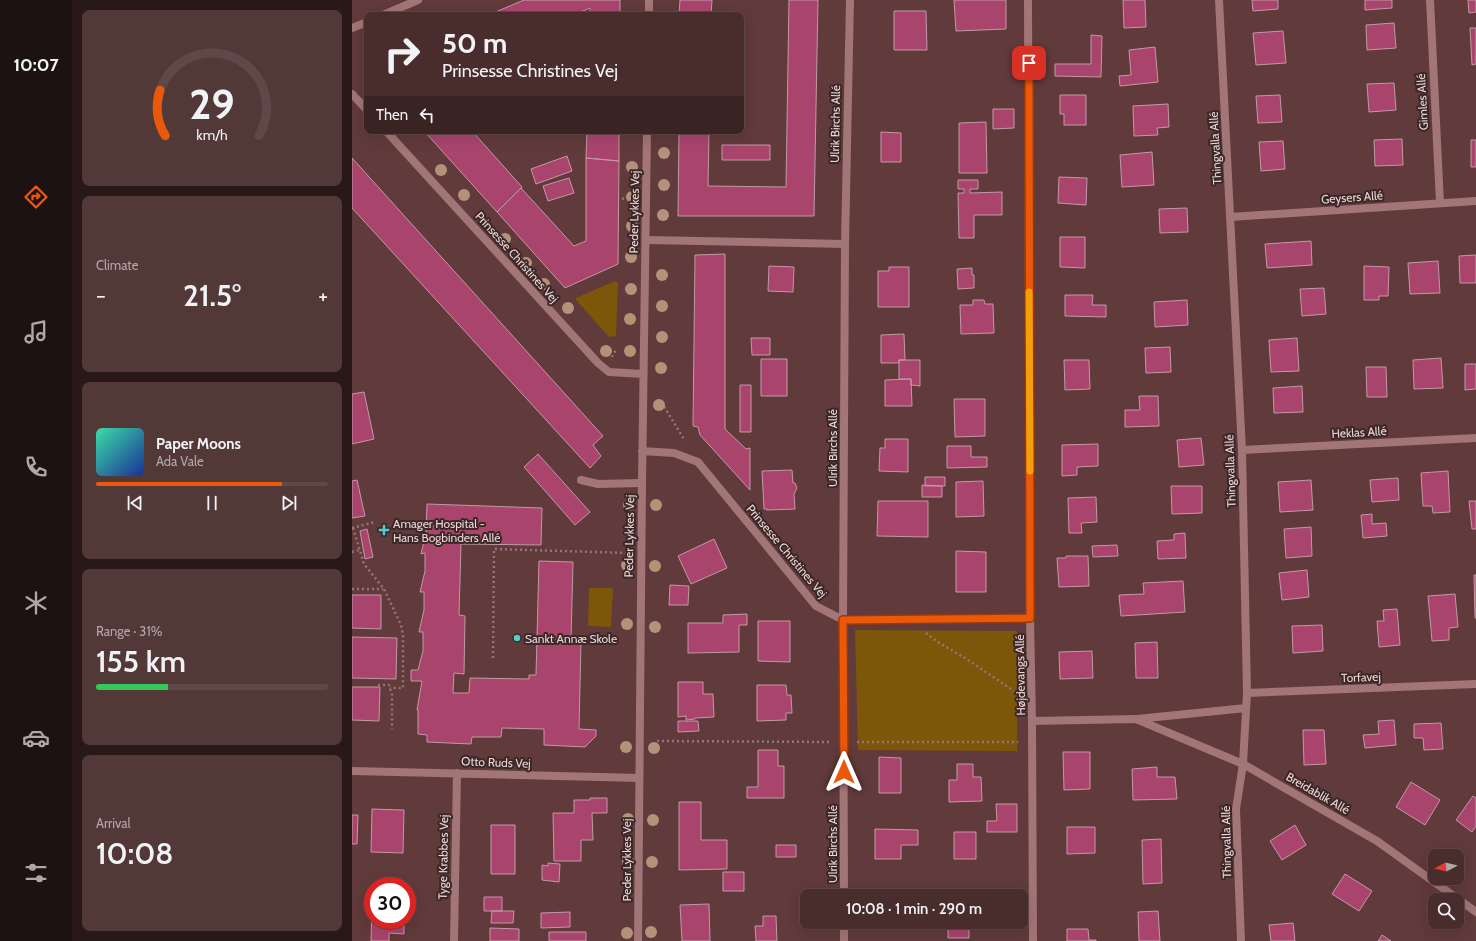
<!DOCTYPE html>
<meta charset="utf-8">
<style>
:root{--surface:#492c2c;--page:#533838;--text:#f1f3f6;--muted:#b1a7a9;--line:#614848;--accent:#ea580c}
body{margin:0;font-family:Cabin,sans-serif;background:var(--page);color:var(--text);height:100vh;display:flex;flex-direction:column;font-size:15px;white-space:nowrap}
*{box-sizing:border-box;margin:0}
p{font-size:13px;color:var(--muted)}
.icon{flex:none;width:22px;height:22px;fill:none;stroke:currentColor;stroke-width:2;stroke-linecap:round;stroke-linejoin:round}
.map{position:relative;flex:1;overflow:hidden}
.sheet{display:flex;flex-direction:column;gap:10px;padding:10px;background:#281818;width:280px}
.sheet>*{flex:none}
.guide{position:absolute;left:12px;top:12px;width:380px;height:122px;border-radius:8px;box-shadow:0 4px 16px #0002,0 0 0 1px var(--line);background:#492c2c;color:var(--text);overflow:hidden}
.needle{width:26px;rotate:263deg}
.tools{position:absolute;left:1076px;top:849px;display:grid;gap:8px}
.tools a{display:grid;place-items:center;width:36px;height:36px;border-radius:8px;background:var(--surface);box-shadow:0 4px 16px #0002,0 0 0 1px var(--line);font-size:20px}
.speed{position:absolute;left:12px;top:877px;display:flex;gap:8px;font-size:20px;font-weight:700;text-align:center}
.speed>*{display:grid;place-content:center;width:52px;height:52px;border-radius:50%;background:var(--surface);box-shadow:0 4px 16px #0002,0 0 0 1px var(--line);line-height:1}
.speed .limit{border:6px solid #d22;background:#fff;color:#111}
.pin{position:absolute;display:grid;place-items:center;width:34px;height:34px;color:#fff;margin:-17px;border-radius:8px;box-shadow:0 2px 6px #0006}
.me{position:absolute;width:44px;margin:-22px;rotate:0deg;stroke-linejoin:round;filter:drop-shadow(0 0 3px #0008)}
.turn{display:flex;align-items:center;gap:14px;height:84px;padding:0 12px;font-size:18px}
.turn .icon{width:52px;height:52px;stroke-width:2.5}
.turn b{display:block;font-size:28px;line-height:34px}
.then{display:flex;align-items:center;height:38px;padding:0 12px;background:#0003;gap:8px;font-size:15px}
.big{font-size:30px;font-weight:600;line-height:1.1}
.sheet .card{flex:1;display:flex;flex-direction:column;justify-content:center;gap:6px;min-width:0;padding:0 14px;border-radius:8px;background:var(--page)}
.sheet .dial{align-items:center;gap:0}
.dial svg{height:104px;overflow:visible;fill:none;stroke:var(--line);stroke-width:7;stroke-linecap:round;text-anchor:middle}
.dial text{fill:var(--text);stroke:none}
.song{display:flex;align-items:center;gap:12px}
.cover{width:48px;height:48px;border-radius:6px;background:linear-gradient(135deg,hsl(160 70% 55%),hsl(230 70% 35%))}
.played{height:4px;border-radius:2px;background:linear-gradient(90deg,var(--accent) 80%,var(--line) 80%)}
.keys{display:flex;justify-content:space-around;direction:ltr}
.heat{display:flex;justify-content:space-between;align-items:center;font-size:22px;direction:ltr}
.charge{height:6px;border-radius:3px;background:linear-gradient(90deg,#34c759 31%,var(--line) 0)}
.trip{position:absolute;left:448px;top:889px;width:228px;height:40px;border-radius:8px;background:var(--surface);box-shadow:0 4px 16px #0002,0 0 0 1px var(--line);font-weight:600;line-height:40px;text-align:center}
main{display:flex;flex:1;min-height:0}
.dock{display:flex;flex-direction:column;width:72px;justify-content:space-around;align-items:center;background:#1d1212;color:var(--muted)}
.dock .icon{width:28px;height:28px}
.dock .selected{color:var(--accent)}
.dock b{font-size:18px;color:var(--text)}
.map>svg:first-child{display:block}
.green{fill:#7c5609}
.building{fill:#a9456d;stroke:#c498a6}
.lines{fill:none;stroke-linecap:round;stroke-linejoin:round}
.path{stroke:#977576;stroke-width:2.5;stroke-dasharray:2 3;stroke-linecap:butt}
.service{stroke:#a27576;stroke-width:8}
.minor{stroke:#a27576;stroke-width:8}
.tertiary{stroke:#a27576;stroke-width:8}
.tree{fill:#b4927a}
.route-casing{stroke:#983908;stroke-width:10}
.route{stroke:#ea580c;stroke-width:7}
.slow{stroke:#f59e0b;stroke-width:7}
.poi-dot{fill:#52ccd0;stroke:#3a2727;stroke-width:1.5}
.labels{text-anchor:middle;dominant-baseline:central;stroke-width:4;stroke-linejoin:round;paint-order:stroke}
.street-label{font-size:12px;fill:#eed5d5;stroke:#3a2727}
.poi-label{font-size:12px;fill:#eed5d5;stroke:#3a2727;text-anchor:start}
</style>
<main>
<nav class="dock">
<b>10:07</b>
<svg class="icon selected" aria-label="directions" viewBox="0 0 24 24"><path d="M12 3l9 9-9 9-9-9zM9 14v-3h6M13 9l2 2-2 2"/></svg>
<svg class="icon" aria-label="music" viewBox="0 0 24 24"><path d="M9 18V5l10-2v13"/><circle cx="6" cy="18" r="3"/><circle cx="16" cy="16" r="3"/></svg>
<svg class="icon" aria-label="phone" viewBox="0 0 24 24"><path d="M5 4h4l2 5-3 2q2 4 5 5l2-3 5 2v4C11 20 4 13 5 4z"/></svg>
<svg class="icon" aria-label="climate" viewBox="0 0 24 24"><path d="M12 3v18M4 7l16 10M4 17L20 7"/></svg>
<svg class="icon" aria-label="car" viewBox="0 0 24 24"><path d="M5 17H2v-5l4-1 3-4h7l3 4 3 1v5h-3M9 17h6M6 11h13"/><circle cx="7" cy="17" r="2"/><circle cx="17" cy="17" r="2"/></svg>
<svg class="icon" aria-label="filters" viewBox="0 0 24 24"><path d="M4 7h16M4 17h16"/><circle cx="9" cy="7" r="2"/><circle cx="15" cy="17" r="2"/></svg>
</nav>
<section class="sheet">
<div class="card dial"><svg viewBox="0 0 100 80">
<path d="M14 69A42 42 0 1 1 86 69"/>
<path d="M14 69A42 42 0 0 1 10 34" stroke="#ea580c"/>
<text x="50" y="56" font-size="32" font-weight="700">29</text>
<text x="50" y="72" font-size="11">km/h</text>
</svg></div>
<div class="card"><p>Climate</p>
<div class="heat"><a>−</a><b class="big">21.5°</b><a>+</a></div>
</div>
<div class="card">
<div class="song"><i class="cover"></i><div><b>Paper Moons</b><p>Ada Vale</p></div></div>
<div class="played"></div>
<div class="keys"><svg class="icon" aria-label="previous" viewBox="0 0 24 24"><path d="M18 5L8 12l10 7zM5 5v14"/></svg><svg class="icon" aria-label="pause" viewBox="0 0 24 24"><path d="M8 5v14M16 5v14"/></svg><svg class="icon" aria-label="next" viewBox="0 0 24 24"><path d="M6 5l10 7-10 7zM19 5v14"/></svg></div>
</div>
<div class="card"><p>Range · 31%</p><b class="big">155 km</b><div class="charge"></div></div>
<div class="card"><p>Arrival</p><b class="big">10:08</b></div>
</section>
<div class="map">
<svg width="1124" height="941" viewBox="0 0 1124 941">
<rect width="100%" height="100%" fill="#613a3b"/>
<path class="green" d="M263 281 266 283 264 336 257 337 224 300V298Z
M237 588H261L259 627 236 626Z
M503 630 665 631V751L506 750Z"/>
<path class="building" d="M172 0H268V15H238V8L221 15H142L141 13Z
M328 0H360L359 15H327Z
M437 0H466L462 216H326L327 131H357L356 186 434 187Z
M602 0H654V29L604 31Z
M771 0H793L794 27 772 28Z
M900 0H926V9L901 11Z
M1013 0H1040V8L1013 10Z
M1116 0H1124V12L1117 13Z
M542 11H574L575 50H542Z
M1042 23 1044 48 1015 50 1014 25Z
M1118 28H1124V64L1120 65Z
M931 31 934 63 904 65 901 33Z
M739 35 750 36 749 77 703 76V64H739Z
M803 47 806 82 768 86 767 76 779 75 777 50Z
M1042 83 1044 110 1017 112 1015 84Z
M708 95H734V125H712V114H708Z
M928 95 930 122 906 123 904 96Z
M816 104 817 127 805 128 806 135 782 136 781 106Z
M641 109H662V128L641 129Z
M634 122 635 173H607V123Z
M72 131H120L170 187 145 212Z
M235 131H267V161L234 158Z
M529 132 549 133V162H529Z
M1050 139 1051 165 1023 166 1022 140Z
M1119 140H1124V167H1119Z
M931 141 933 169 909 171 907 142Z
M370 145H418V160H370Z
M800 152 802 185 770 187 768 155Z
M215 156 220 171 184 184 179 169Z
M0 158 251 436 241 445 249 456 238 468 0 208Z
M234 158 267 161 266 264 213 288 145 212 169 188 222 246 234 241Z
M707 177 735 178 734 205 706 203Z
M217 178 222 193 196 201 191 186Z
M606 180H626V189H618V193L650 192V215H622V238H607L606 193H612V189H606Z
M835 208 836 232 808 233 807 209Z
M708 237H733V268L708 267Z
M959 241 960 265 915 268 913 244Z
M373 254V429L394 449 398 448V490L348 435 346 427 341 426 343 255Z
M1124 255V283H1108L1107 256Z
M1086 261 1088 293 1058 294 1056 263Z
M417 266 442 267 441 292 416 291Z
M1012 266 1037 267 1036 296H1027V300H1012Z
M537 267H557V307H526V271H537Z
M620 268V275H622V288L606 289 605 269Z
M972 288 974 314 950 316 948 289Z
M713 295H741L740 305H754V317L713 316Z
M621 300H632L633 304H641L642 333 609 334 608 305H621Z
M835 300 836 325 803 327 802 302Z
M552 334 553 360H547V363H529V335Z
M399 338H418V355H400Z
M945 338 947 371 919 372 917 340Z
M818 347 819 372 794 373 793 348Z
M1089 358 1091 388 1062 389 1061 360Z
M409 359H435V396H409Z
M547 360H568V386L559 385V379H547Z
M712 360H737L738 389 713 390Z
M1113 364H1124V389L1113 390Z
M1014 367H1034L1035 397H1015Z
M559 379 560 406H533V380Z
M388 385H399V432H388Z
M950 386 951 412 922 413 921 388Z
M12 392 22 439 0 444V394Z
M787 396H806L807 426 773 427V410H788Z
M602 399H633V436L603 437Z
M849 438 852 465 827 467 825 440Z
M533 439H556V472L527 471 528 448H533Z
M746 444V466L725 467V475L710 476V445Z
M595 446H619V457H635V467L595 468Z
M186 454 238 512 223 525 172 467Z
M440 470 441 483H443L445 488 442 494 443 509 415 510V509H412L410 471Z
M1096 471 1098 512 1081 513 1080 506H1071L1069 473Z
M573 477H593V486H573Z
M1046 478 1047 500 1020 502 1018 480Z
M5 480 13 516 0 518V481Z
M959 480 961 510 928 512 926 482Z
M631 481 632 516 604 517V482Z
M570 485 590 486V497H570Z
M819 486H850V513L820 514Z
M744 497 745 522 729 523 730 533H717L716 498Z
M526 501H576V537L525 536Z
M1117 501H1124V529H1120Z
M75 504 190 508 189 545 109 544 107 615 113 616 112 674 102 673 101 693H117L118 678 177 679V675H184L187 561 221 562 219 639 229 640 227 729 244 730V736L233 747 192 745V729L150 728 149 737H120L119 744 75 742V735L66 734V710H65L70 681H59V670H66L71 651V632H67L72 610V592H68L73 571V553L69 554 74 533Z
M1020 514V524L1034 523 1035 536 1011 538 1009 515Z
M959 527 960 556 934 558 932 529Z
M15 529 21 557 13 559 8 531Z
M833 533 834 558 806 559 805 541 822 540V534Z
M362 539 375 568 339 584 326 556Z
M765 545 766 556 741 557 740 546Z
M604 551 634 552V592H604Z
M714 556H736L737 586 707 587 705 558H714Z
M955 570 957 597 930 600 927 573Z
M1122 575H1124V618H1123Z
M831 581 833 612 769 616 767 595 792 594 791 583Z
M318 585 337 586 336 605H317Z
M1103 594 1106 627 1097 628V640L1080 641 1076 596Z
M0 595H29V629L0 628Z
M1045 609 1048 645 1027 647 1025 621H1032L1031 610Z
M395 614V625H387V652L336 653V623H371V615Z
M406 621H438V662L406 661Z
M970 625 971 651 941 653 940 626Z
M0 637 45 638 44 679 0 678Z
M805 642 806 678H784L783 643Z
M740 651 741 678 708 679 707 652Z
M326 682H351V694H361L362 717 343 718V719L334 720V716L326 717Z
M405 685H434L435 695H439L440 713H434V720L405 721Z
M0 687H28L27 721 0 720Z
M1042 720 1044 745 1013 748 1011 735 1027 734 1026 721Z
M326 721H346L347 731 326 732Z
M1089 723 1091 749 1072 750 1071 738H1062V724Z
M951 730H972L974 764 952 765Z
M406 750H426V766H432V798H395V787H406Z
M711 752H738V789L712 790Z
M527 757 549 758V793H527Z
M605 764H621V777H629L630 801 597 802V780H605Z
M805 767V777H823L825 799 781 800 780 769Z
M1059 782 1088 800 1073 825 1044 807Z
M1121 796 1124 798V826L1120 832 1104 820Z
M238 798H255V813H240L241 840H229V861H202L201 813H222V800H238Z
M327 802H349V840H375V869L327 870Z
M644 804H665V832H635V821H645Z
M20 809 52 810 51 853 19 852Z
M0 815H6L5 844H0Z
M139 825H163V874H139Z
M943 825 954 845 930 860 918 841Z
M715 827H743V853L715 854Z
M523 829 566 830V845H549V859H523Z
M602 832H624V859H602Z
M809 839 810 883 791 884 790 840Z
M424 845H444V857H424Z
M196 863 208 864 207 882 190 880V865L196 866Z
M371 872H392V891H371Z
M993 874 1020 891 1007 911 980 894Z
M132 897H150V911H132Z
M20 902H21V920H52V934L37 933V941H19Z
M357 904 358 941H330L328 905Z
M140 911H162L161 923H139Z
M806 911 808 941H787L786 912Z
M218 912V927L189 928V913Z
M411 916H424L425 941H404L403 926H411Z
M596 922H617V938H596Z
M941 923 943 941H919L917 925Z
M138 928 167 929V941H138Z
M715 929H736L737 940H744V941H715Z
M197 932H234V941H197Z
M1030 935 1039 941H1026Z"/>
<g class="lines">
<path class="path" d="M270 199 281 196
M260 357 264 350
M305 400 310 403 333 441
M0 528 23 522
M1 528 12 564 32 589 49 625 51 635V688H38
M0 552 7 550
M0 589H31
M574 633 584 641 613 658 665 693
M141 658 142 549 277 553
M26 685H37L40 695V729
M305 741 478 742
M505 742H666"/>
<path class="service" d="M294 240 493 244
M229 480 246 484 290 483"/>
<path class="minor" d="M676 0 678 618 680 721 681 941
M867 0 890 450 895 693 891 764 884 809 889 941
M1078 0 1088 203
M297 15V0
M0 94 15 110
M34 131 246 363 257 372 291 374
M878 217 1124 201
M890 450 1124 438
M290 451 322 453 346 462 464 606 491 620 678 618
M895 693 1124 684
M785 719 894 708
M680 721 784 719 891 764 1025 841 1124 912
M0 771 287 778
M492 896 491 620 493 244 498 0
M102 941 105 773
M286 941 290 483 295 131
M492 941V922"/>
<path class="tertiary" d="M31 15 66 0
M0 28 15 22"/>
</g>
<g class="tree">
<circle cx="312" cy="153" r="6"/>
<circle cx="280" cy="167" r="6"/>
<circle cx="89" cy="170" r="6"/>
<circle cx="312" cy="185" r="6"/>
<circle cx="112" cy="195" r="6"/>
<circle cx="280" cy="197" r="6"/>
<circle cx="311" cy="215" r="6"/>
<circle cx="280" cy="226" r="6"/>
<circle cx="153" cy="239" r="6"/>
<circle cx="279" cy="257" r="6"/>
<circle cx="174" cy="263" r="6"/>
<circle cx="310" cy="275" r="6"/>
<circle cx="192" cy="284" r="6"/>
<circle cx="279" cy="289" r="6"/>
<circle cx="310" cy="306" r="6"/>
<circle cx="216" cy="308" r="6"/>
<circle cx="278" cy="319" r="6"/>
<circle cx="310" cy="337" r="6"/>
<circle cx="254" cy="351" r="6"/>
<circle cx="278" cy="351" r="6"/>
<circle cx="309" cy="368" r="6"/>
<circle cx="307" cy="405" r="6"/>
<circle cx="277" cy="505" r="6"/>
<circle cx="304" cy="505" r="6"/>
<circle cx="275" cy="565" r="6"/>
<circle cx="303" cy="566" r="6"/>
<circle cx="275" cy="624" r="6"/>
<circle cx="303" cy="627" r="6"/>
<circle cx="274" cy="747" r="6"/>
<circle cx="302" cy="748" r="6"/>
<circle cx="276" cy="819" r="6"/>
<circle cx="301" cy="820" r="6"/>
<circle cx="276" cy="861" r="6"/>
<circle cx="300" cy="862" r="6"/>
<circle cx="299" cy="932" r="6"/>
<circle cx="275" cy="933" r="6"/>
</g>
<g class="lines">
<defs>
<path id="route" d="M492 772 491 620 678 618 677 63"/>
</defs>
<use href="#route" class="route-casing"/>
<use href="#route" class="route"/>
<path class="slow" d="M677 292 678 471"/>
</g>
<g class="poi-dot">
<path d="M30 524h4v4h4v4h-4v4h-4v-4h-4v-4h4z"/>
<circle cx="165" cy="638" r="4"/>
</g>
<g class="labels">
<g class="street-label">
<text transform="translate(1070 102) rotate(-93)">Gimles Allé</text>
<text transform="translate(483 124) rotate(-89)">Ulrik Birchs Allé</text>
<text transform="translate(863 148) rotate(-93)">Thingvalla Allé</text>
<text transform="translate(1000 197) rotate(-4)">Geysers Allé</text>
<text transform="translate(282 212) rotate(-89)">Peder Lykkes Vej</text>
<text transform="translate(165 257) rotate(48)">Prinsesse Christines Vej</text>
<text transform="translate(1007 432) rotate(-3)">Heklas Allé</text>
<text transform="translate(480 448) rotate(-90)">Ulrik Birchs Allé</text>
<text transform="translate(878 471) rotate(-92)">Thingvalla Allé</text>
<text transform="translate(277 536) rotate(-89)">Peder Lykkes Vej</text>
<text transform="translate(435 551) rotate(50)">Prinsesse Christines Vej</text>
<text transform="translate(668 675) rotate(-91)">Højdevangs Allé</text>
<text transform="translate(1009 677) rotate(-2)">Torfavej</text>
<text transform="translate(144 762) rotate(2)">Otto Ruds Vej</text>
<text transform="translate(966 793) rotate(30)">Breidablik Allé</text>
<text transform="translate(874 842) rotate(-91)">Thingvalla Allé</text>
<text transform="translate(480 844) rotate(-90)">Ulrik Birchs Allé</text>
<text transform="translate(91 857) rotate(-89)">Tyge Krabbes Vej</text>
<text transform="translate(274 860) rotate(-90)">Peder Lykkes Vej</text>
</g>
<g class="poi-label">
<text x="41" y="523">Amager Hospital -<tspan x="41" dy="14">Hans Bogbinders Allé</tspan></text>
<text x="173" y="638">Sankt Annæ Skole</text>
</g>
</g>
</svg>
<div class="tools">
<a><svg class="needle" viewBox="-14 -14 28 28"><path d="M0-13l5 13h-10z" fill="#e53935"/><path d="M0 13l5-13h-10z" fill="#b1a7a9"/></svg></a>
<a><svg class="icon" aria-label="search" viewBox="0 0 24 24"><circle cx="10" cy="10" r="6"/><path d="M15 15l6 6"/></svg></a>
</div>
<div class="speed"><div class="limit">30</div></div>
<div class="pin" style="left:677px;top:63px;background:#d93025"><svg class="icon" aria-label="arrive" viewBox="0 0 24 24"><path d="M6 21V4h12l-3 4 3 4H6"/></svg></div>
<svg class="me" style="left:492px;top:772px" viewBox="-20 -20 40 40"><path d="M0-17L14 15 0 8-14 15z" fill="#ea580c" stroke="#fff" stroke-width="4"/></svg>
<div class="trip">10:08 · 1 min · 290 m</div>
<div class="guide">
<div class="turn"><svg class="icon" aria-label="right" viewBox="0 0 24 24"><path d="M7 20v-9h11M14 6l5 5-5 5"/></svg><div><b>50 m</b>Prinsesse Christines Vej</div></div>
<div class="then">Then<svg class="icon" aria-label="left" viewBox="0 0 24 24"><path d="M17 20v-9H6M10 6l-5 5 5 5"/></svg></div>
</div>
</div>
</main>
